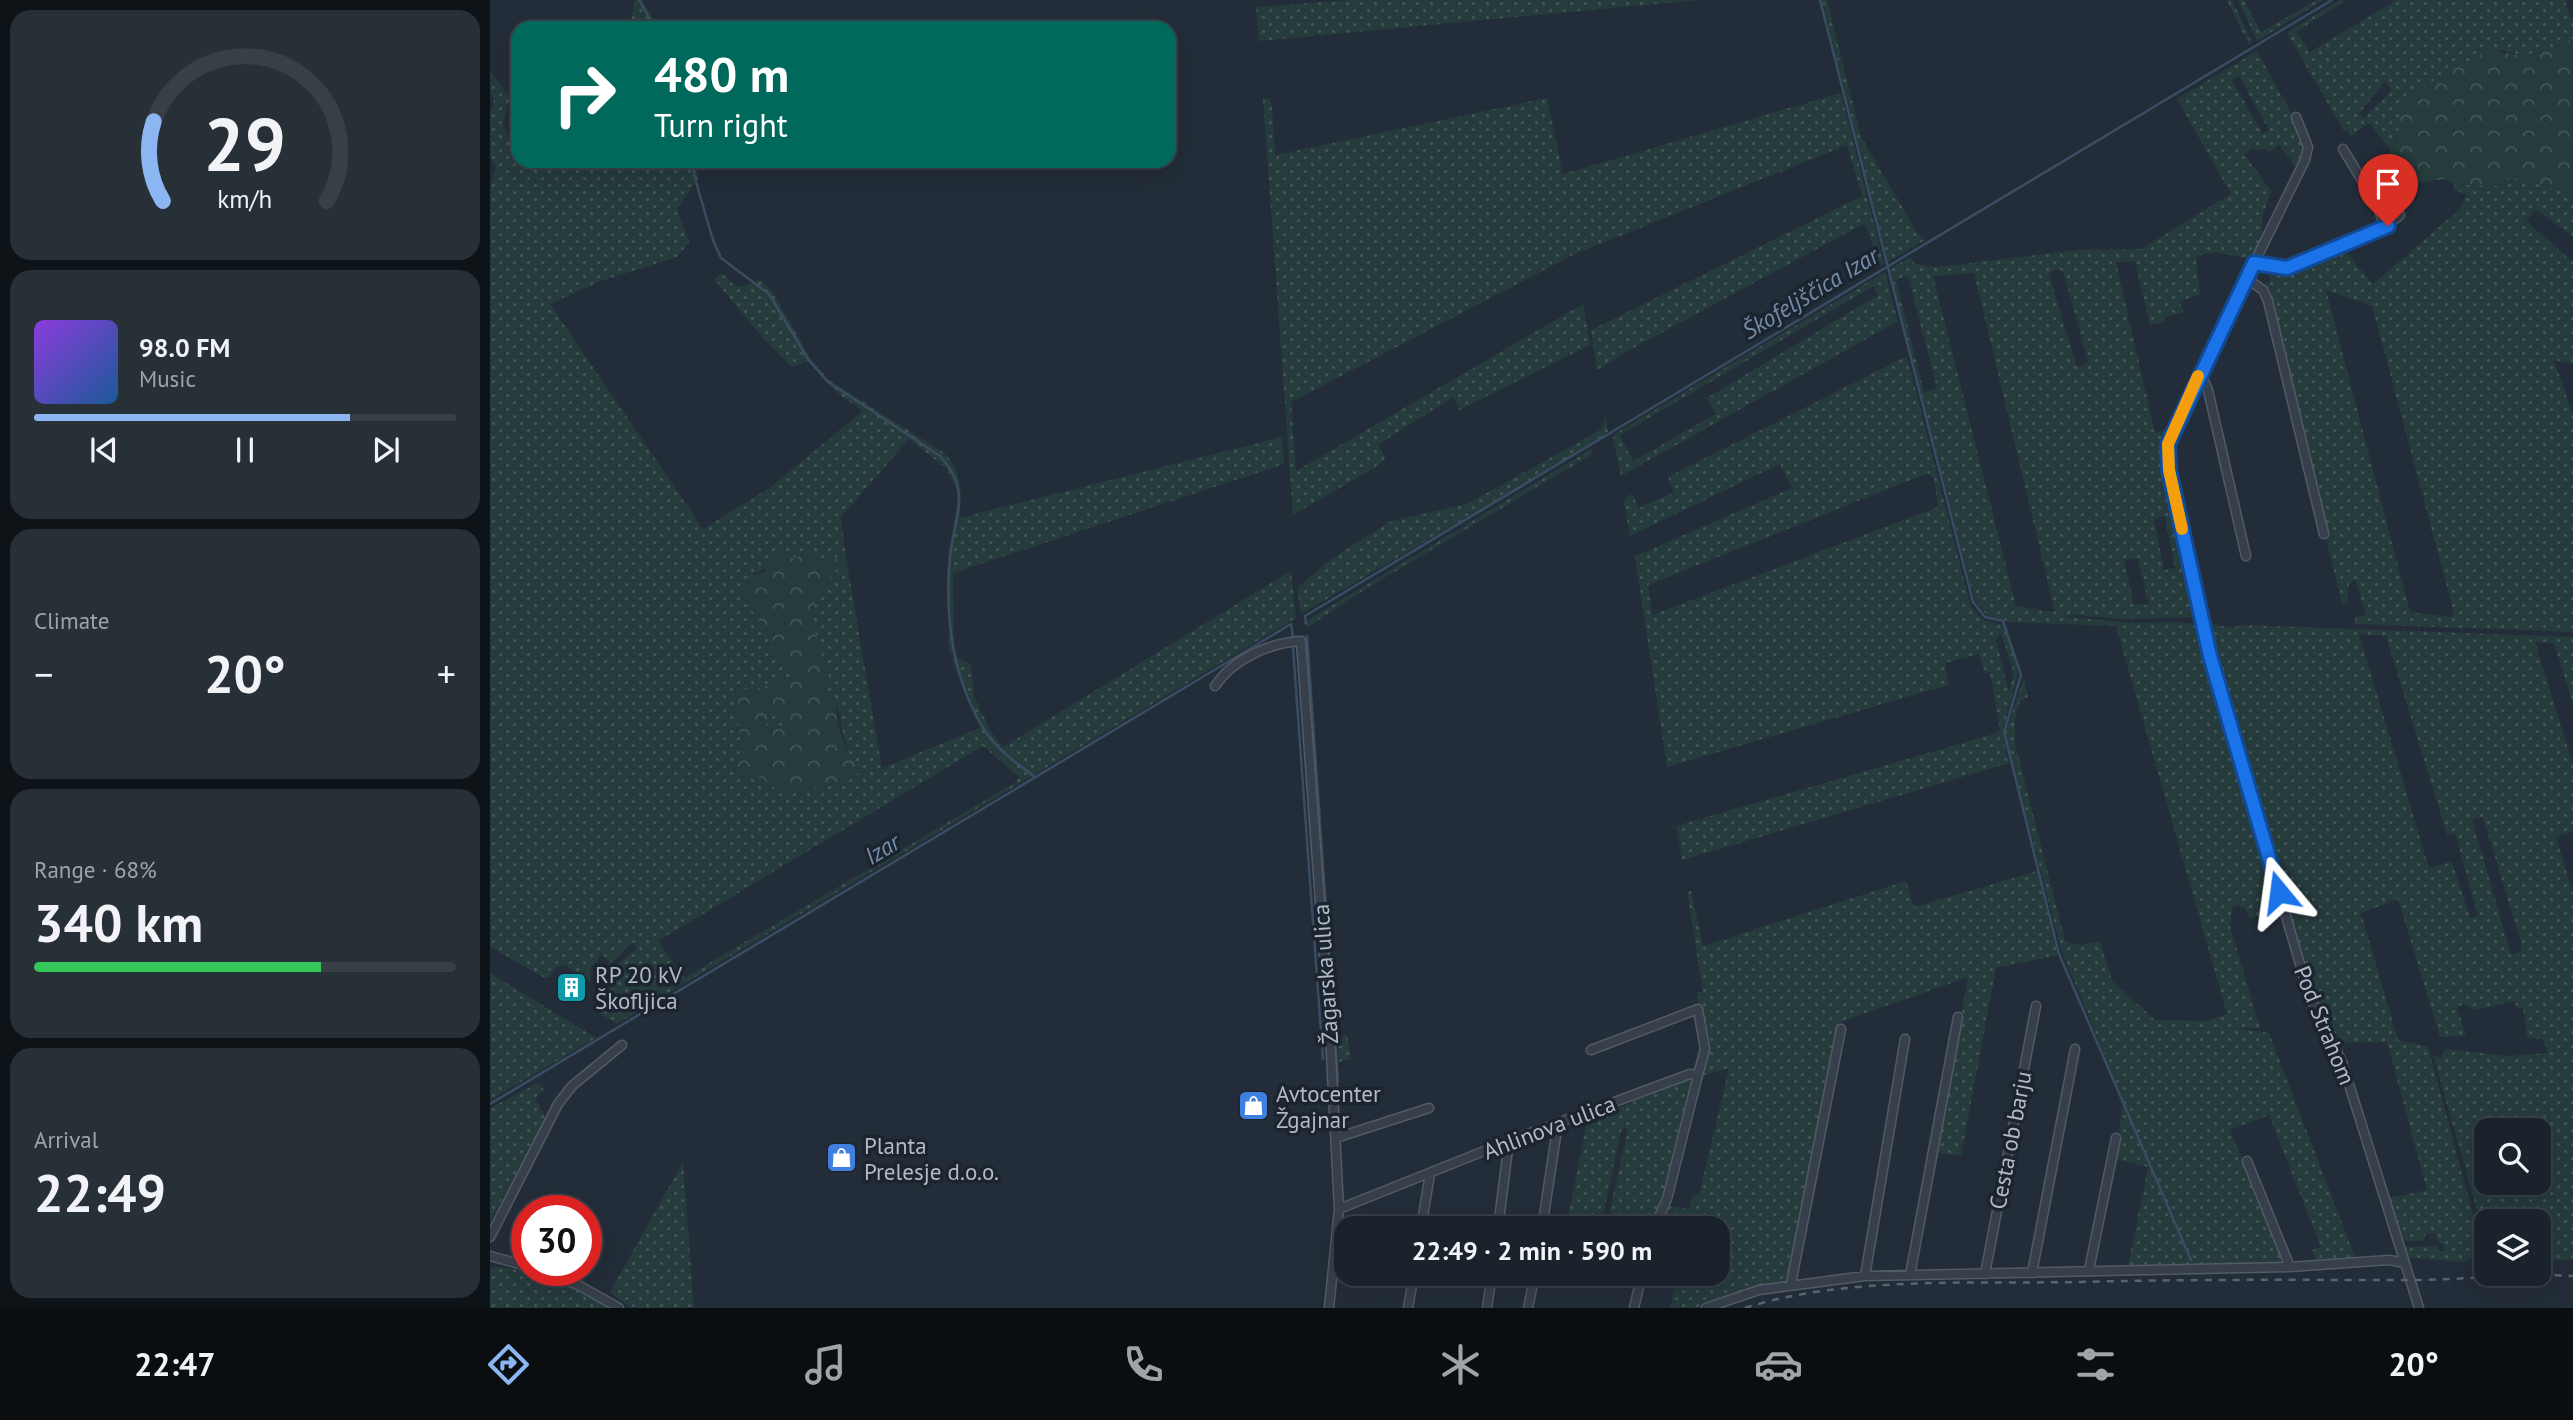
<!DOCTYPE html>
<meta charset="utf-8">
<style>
:root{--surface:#1a222b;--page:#272f37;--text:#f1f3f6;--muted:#9fa4a9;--line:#383f47;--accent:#8bb6f2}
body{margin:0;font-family:"PT Sans",sans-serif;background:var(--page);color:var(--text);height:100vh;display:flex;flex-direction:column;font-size:26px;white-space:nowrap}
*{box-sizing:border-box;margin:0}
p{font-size:23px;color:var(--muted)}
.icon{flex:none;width:38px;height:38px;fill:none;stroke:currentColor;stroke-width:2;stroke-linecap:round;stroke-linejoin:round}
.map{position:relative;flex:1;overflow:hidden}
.panel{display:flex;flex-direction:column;gap:10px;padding:10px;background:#0e1318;width:490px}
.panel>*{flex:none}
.guide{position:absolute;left:21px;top:21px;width:665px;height:147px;border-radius:21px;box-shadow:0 7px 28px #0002,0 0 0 2px var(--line);background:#00695c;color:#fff;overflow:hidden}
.buttons{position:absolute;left:1984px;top:1118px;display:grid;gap:14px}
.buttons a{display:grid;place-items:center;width:77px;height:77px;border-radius:14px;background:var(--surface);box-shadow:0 7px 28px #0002,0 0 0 2px var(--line);font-size:35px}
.speed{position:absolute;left:21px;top:1195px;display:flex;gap:14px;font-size:35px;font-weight:700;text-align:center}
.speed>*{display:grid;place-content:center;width:91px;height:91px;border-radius:50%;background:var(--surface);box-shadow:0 7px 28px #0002,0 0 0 2px var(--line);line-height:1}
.speed .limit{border:10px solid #d22;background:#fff;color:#111}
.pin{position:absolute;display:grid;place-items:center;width:60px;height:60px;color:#fff;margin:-72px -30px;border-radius:50% 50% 50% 0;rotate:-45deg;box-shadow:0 0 7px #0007}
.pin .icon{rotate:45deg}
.me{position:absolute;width:77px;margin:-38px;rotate:344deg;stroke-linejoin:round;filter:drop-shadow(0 0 5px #0008)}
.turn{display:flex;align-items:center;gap:24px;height:147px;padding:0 28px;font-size:32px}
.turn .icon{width:91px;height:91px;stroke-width:2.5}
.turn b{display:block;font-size:49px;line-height:60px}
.big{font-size:52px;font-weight:700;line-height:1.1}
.panel .tile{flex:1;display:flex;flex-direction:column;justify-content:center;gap:10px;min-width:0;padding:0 24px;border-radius:21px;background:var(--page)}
.panel .dial{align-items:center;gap:0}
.dial svg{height:182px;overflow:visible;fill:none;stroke:var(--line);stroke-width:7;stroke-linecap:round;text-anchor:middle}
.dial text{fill:var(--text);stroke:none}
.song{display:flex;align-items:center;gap:21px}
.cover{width:84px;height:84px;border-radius:10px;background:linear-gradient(135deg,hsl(270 70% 55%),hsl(210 70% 35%))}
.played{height:7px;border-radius:4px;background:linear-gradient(90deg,var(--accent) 75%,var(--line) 75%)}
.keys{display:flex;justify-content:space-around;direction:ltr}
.heat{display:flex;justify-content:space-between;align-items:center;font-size:38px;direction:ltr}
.charge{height:10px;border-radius:5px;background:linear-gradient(90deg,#34c759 68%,var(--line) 0)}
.trip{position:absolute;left:844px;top:1216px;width:396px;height:70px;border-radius:21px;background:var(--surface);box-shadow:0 7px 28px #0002,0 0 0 2px var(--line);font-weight:700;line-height:70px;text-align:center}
.dock{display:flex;height:112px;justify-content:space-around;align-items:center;background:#0a0e11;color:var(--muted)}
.dock .icon{width:49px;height:49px}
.dock .on{color:var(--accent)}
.dock b{font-size:32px;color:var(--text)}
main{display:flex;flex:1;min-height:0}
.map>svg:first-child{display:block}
.grass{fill:url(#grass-dots);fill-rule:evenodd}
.forest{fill:url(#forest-crowns);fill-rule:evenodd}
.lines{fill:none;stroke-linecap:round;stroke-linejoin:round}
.stream{stroke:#394c62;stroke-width:2.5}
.minor-casing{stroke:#525a65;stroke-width:11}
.minor{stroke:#373f4a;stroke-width:8}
.rail{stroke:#596471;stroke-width:2.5;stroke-dasharray:7 7;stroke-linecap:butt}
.route-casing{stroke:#114b97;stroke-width:18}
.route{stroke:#1a73e8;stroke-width:12}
.slow{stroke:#f59e0b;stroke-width:12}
.labels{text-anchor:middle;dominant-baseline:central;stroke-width:7;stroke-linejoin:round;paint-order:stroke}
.poi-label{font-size:23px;fill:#b2bac6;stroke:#1c242f;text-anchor:start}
.street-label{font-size:23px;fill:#b2bac6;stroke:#1c242f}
.water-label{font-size:24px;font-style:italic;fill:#748ca8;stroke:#1c242f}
</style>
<main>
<section class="panel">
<div class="tile dial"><svg viewBox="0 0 100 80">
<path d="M14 69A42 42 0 1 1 86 69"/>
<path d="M14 69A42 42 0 0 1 10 34" stroke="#8bb6f2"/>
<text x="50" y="56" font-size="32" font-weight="700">29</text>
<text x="50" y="72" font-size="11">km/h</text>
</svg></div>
<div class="tile">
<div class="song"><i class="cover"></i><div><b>98.0 FM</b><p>Music</p></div></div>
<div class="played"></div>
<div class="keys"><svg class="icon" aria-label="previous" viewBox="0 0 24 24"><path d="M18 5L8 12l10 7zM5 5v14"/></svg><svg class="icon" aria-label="pause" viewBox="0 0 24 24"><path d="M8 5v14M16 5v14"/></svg><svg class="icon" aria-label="next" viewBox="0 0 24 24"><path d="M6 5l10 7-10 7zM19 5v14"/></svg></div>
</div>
<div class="tile"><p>Climate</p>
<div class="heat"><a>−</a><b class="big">20°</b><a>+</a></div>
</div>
<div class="tile"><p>Range · 68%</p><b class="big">340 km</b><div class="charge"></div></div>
<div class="tile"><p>Arrival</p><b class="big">22:49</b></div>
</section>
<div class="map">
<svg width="2083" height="1308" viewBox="0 0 2083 1308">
<defs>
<pattern id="grass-dots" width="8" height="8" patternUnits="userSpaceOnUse" patternTransform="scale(1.75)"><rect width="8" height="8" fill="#263b3c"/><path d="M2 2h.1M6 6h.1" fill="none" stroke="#435557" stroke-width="1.8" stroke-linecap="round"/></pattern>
<pattern id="forest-crowns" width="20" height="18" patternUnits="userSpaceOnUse" patternTransform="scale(1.75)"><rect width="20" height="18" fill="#263b3c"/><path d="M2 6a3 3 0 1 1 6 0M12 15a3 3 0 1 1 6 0" fill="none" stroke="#435557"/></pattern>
</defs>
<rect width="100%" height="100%" fill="#232d39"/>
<path class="grass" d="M145 0H152L169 28H135L139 26Z
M859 0H1209L769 41 766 7Z
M1332 0H1337L1371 137 1428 234 1435 240 1398 262Z
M1737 0H1742L1762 42 1759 45Z
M1748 0H1754L1771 32 1827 0H1833L1767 41Z
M1849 0H1856L1806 32 1820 52 1907 0H2075L2080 17H2083V39L2037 57 2010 50 1911 109V128L1902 151 1879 123 1861 136 1857 130 1854 131 1797 33ZM1895 81 1902 90 1874 118 1869 114Z
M1767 51 1805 120 1816 148 1807 168 1789 145 1779 152 1774 148 1768 150 1762 148 1754 154 1781 191 1772 218 1773 240 1763 260 1725 252 1706 256 1710 294 1689 302 1695 312 1675 317V322L1660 325 1645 261 1626 262 1665 433 1673 431 1678 434 1674 451 1675 470 1708 617 1637 619 1583 615 1576 617 1644 623 1692 622 1709 626 1790 909 1761 919 1755 908 1747 905 1742 908 1740 926 1770 1028H1744L1779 1033 1866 1260 1827 1262 1822 1250 1831 1247 1779 1115 1740 1130 1794 1262 1638 1267 1658 1167 1626 1159 1633 1100 1571 949 1515 733 1534 678 1538 697 1530 701 1525 720V743L1575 941 1587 945 1610 942 1622 981 1665 1020 1717 1021 1737 1014 1626 626 1518 622 1497 615 1485 601 1399 270 1420 257 1425 264 1447 267 1588 250 1651 249 1741 194 1687 99ZM1749 76 1779 130 1773 134 1742 80ZM1566 269 1573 271 1598 362 1587 367 1559 274ZM1484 273 1565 612 1526 606 1443 276ZM1418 276 1447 388 1434 392 1406 280ZM1675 516 1685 568 1674 570 1664 519ZM1648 558 1659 605 1644 604 1634 560Z
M0 72 20 96 13 124 19 137H28V161H207L208 179 187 209 199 242 187 257 111 281 60 304 213 529 279 488 373 411 347 393 317 361 302 367 273 338 224 279 232 273 245 286H254L270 279 283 293 321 359 339 380 454 453C473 473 472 493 469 518L792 437 794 464 463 573 464 649 467 658 481 664 484 696 501 732 513 747 801 571 806 618 127 1024 109 1013 103 1005 109 993 106 988 114 976 147 948 142 942 118 966 119 961 110 953 108 961 100 968 101 982 74 965 66 967 59 978H55L0 947V188L6 168 0 157V114L4 101 0 91ZM419 439 457 469 469 494 459 552V647L467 674 490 728 392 768 358 569 338 571 340 577 323 608 321 619 338 676C330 692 343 694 347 706 353 726 353 756 372 772L333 787 289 791 271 778 245 772 251 748 245 686 266 692 292 676 303 678 305 675 278 641V634L254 598 253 583C261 573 305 553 318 555 328 558 332 565 344 563L350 552 355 551 351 517ZM493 746 529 777 526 782 194 978 168 941Z
M1351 93 1394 264 1390 266 1375 223 1147 346 1107 370 1101 330 1372 196 1357 145 1085 254 801 402 806 471 1093 304 1100 345 969 410 963 397 888 445 896 459 884 468 803 515 773 98 779 99 782 105 785 155 1057 98 1073 174Z
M2021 178 2057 185 2083 196V236L2046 210 2036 221 2083 262V364L2064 360 2083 415V632L1864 624 1866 617 1876 615 1865 579 1859 584 1857 602 1852 604 1775 284 1781 282 1776 269 1799 272 1853 249 1883 284 1971 208 1976 194 1964 190V184L2006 186ZM1836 290 1882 306 1964 613 1961 617 1920 612Z
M1395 272 1408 321 1131 476 1123 439 1126 433ZM1384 286 1388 295 1217 398 1226 414 1143 461 1130 435Z
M1417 356 1481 607 1494 620 1513 625 1520 638 1528 674 1512 732 1519 763 1192 860 1186 826 1507 733 1510 729 1500 672 1495 673 1489 654 1455 663 1458 685 1177 767 1145 556 1302 488 1290 464 1140 536 1134 503 1136 497 1142 494 1149 508 1184 492 1178 477ZM1438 473 1444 479 1448 507 1162 615 1158 585ZM1511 633 1524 674 1519 692 1506 640Z
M1116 416 1118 432 1106 442 811 614 807 588 841 559 901 521 977 504 1105 433 1112 428Z
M1103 448 1101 455 869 593 818 627 813 623Z
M1720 624 1742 628 1752 625 2083 637V704L2064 643 2045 642 2083 764V832L2066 836 2083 893V1260L2049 1259V1222H1997V1261L1993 1253 1995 1238 1943 1055 1951 1058 1955 1049 2017 1056 2058 1053 2053 1039 2037 1038 2033 1007 2027 1008 2024 1001 1985 1010 1974 1004 1967 1007 1976 1036 1950 1037 1908 899 1871 913 1908 1040 1938 1047 1990 1241 1987 1254 1973 1262 1919 1257 1915 1247 1947 1246 1949 1251H1954V1245L1947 1240 1946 1234 1936 1233 1933 1241H1914L1899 1198 1937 1190 1897 1042 1848 1043 1828 1013 1724 660 1717 627ZM1869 634 1896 636 1957 835 1965 833 1988 916 1980 918 1962 862 1939 868ZM1993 817 2031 943V952L2021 955 1982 819ZM1997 1130H2049V1183H1997Z
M286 713 292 715 293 725 273 733 278 721Z
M1547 871 1568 955 1506 968 1471 1156 1445 1152 1478 979 1476 978 1350 1022 1297 1281 1248 1293 1210 1308H1180L1187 1274H1227V1228H1167L1170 1216 1180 1206 1199 1209 1203 1195H1209L1239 1068 1211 1076C1221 1041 1212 1027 1207 992H1213L1197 891H1201L1213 946 1416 881 1424 907Z
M0 973 106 1038 0 1100Z
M857 1035 861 1059 849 1062 847 1037Z
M1200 1078 1202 1082 1170 1206 1161 1228H1116L1138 1129 1132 1128 1110 1228H1076L1097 1121Z
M48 1083 54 1090 45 1098 56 1118 0 1221V1108Z
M193 1162 204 1308H140L120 1292Z
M5 1267C45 1269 87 1287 121 1308H0V1269Z
M1068 1274H1101L1097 1289 1066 1281Z"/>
<path class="forest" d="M2083 39V196L2057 185 2021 178 2006 186 1964 184 1954 179 1900 187 1884 163C1890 159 1898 156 1902 150 1914 137 1904 115 1915 103 1937 80 1972 65 2000 50L2037 57Z
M355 551 358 569 338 571 340 577 323 607 321 619 339 677C329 692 344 694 347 706 348 708 346 709 346 711 347 729 359 762 372 772L333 787 289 791 271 778 245 772 251 749 245 686 266 692 292 676 302 678 305 675 278 641V634L254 598 253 583 257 577 274 572 284 556 294 555 298 559 319 554 331 562 344 563 350 552ZM286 713 292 715 293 725 274 733 278 721Z"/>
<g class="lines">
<path class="stream" d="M149 0 165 28
M1330 0 1483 602 1495 617 1513 621 1531 675 1514 732 1569 954 1701 1260
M204 161V175L223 240 231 258 279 294 318 359 337 381 450 456C482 490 465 516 460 556 454 615 463 685 498 735 510 752 529 765 545 777
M816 624 815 616 1842 0
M817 636 848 1082
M803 648 833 1059
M0 1104 801 624 803 637"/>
<defs>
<path id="minor" d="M1806 117 1818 147 1815 160 1687 419 1678 445 1679 470 1720 656 1819 995 1852 1062 1929 1308
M1853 149 1888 207 1895 228
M1764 263C1774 265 1786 270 1796 268 1819 265 1894 230 1910 215
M1757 279 1773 290 1778 301 1834 534
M1710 372 1718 390 1756 556
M725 686C743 659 779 643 811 641L841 1054 849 1209 839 1308
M846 1138 939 1108
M1757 1161 1800 1267
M849 1209 1019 1141 1200 1074 1208 1075 1215 1049 1208 1009 1101 1050
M931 1228 940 1174
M1008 1228 1019 1141
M1052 1228 1068 1123
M1164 1228 1177 1199 1208 1075
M0 1237 68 1104 82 1086 132 1045
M0 1256 37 1266
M50 1270 90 1286 129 1308
M1599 1270 1626 1138
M1542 1273 1585 1049
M1495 1274 1546 1006
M1420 1275 1468 1017
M1375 1276 1415 1039
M1301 1284 1351 1029
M918 1308 924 1274
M997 1308 1002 1274
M1038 1308 1045 1274
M1144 1308 1152 1274
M1216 1308 1269 1290 1375 1276 1800 1267 1899 1260 1915 1263"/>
</defs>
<use href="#minor" class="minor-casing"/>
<use href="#minor" class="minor"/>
<path class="rail" d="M1255 1308C1353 1276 1487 1284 1591 1282 1701 1279 1810 1280 1919 1280 1974 1280 2028 1273 2083 1276"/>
</g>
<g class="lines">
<defs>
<path id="route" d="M1789 892 1720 656 1679 470 1678 444 1764 263 1797 268 1898 226"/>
</defs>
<use href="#route" class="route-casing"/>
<use href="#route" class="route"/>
<path class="slow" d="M1692 529 1679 470 1678 444 1708 376"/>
</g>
<defs>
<symbol id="building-square" viewBox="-11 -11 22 22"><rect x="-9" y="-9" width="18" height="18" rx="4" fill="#0f9aa8" stroke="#1c242f"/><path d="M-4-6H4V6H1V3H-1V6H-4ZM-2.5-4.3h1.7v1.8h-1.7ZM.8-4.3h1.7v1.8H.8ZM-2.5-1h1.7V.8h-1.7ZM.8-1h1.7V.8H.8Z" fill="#fff"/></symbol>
<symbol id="shop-square" viewBox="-11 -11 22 22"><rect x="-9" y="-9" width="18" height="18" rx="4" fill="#3f7fe0" stroke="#1c242f"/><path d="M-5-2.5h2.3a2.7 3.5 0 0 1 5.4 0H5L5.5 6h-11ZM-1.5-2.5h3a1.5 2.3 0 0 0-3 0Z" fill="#fff"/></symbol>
</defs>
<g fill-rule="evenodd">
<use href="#building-square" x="64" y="970" width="35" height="35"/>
<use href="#shop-square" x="746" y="1088" width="35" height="35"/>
<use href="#shop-square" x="334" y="1140" width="35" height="35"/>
</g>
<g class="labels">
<g class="poi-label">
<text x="105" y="974">RP 20 kV<tspan x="105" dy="26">Škofljica</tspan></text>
<text x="786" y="1093">Avtocenter<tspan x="786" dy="26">Žgajnar</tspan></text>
<text x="374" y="1145">Planta<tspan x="374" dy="26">Prelesje d.o.o.</tspan></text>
</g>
<g class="street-label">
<text transform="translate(835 974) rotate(-94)">Žagarska ulica</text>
<text transform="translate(1835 1025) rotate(68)">Pod Strahom</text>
<text transform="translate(1059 1127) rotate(-21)">Ahlinova ulica</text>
<text transform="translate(1520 1140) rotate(-79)">Cesta ob barju</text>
</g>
<g class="water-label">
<text transform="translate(1320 293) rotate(-31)">Škofeljščica Izar</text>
<text transform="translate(392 849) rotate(-31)">Izar</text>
</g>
</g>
</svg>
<div class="buttons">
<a><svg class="icon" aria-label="search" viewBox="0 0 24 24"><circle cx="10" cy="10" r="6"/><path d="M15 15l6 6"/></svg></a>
<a><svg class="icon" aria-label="layers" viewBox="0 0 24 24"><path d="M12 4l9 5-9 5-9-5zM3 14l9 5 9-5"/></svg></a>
</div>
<div class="speed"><div class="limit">30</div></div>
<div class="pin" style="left:1898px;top:226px;background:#d93025"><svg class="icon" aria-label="arrive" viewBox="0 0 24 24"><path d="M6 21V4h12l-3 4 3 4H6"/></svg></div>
<svg class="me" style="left:1789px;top:892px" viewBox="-20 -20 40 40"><path d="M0-17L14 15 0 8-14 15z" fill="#1a73e8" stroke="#fff" stroke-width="4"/></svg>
<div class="trip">22:49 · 2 min · 590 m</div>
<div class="guide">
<div class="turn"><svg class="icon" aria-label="right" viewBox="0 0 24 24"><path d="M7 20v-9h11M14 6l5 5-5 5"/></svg><div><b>480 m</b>Turn right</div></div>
</div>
</div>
</main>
<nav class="dock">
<b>22:47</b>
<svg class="icon on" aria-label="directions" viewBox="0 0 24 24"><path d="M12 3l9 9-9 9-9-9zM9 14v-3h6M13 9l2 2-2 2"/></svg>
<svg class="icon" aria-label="music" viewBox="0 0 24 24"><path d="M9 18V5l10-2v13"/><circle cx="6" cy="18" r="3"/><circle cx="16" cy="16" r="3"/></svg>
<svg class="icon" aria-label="phone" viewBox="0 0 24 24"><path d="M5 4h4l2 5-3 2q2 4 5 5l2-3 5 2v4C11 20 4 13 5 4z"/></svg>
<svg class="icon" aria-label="climate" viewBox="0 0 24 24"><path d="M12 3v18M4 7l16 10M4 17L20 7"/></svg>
<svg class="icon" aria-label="car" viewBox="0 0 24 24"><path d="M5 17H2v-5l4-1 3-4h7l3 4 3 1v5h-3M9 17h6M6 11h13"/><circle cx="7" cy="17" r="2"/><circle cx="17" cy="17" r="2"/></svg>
<svg class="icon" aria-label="filters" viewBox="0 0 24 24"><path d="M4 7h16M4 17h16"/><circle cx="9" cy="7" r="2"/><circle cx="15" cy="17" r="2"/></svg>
<b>20°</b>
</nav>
